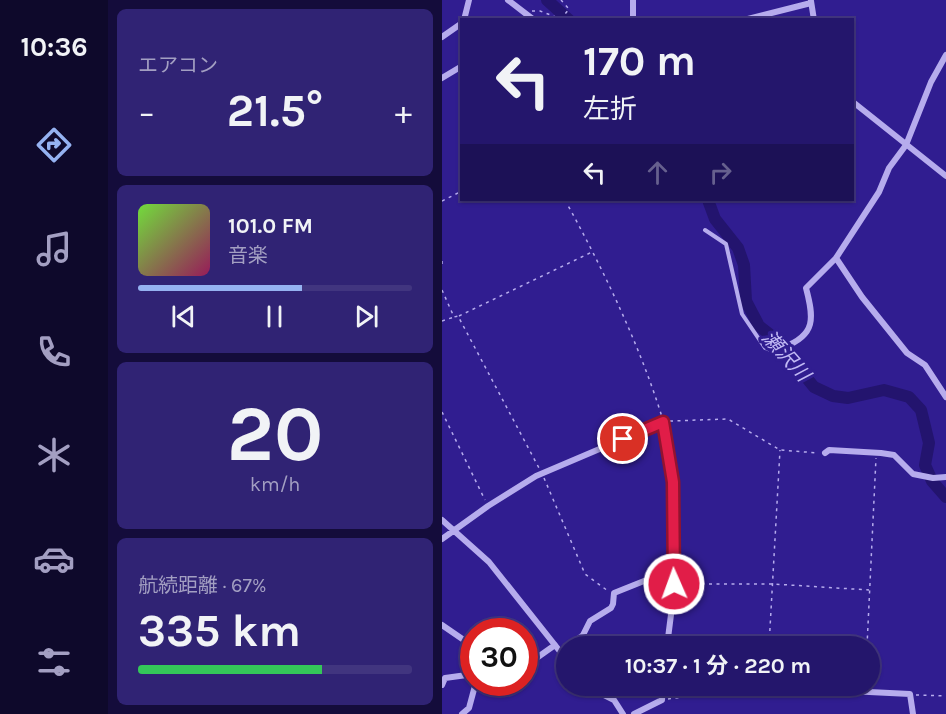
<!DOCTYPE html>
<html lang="ja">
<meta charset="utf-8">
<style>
:root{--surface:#24166c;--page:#302374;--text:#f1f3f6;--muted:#a39fc2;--line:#41357f;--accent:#95b2f1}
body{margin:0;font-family:Karla,"Noto Sans JP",sans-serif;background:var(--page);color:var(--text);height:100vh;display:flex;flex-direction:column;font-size:22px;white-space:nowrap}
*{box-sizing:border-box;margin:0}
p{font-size:20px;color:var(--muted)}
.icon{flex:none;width:33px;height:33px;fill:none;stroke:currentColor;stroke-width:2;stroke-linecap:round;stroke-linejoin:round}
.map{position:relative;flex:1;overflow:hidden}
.drawer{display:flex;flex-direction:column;gap:9px;padding:9px;background:#140c3b;width:334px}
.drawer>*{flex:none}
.guide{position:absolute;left:18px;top:18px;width:394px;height:183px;border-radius:0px;box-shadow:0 2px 4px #0004,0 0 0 2px var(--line);background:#24166c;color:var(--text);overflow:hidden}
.speed{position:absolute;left:18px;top:618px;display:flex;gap:12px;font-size:30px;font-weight:700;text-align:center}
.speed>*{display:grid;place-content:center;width:78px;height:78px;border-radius:50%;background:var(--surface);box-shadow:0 2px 4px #0004,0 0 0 2px var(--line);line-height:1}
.speed .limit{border:9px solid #d22;background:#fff;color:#111}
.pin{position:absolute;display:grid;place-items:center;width:51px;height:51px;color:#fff;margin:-26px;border:3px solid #fff;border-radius:50%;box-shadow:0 2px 6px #0007}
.me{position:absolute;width:66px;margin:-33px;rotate:358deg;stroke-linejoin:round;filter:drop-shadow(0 0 4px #0008)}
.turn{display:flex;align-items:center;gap:21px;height:126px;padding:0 24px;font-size:27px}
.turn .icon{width:78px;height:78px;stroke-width:2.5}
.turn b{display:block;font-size:42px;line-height:51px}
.lanes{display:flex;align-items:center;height:57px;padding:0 24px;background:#0003;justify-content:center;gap:30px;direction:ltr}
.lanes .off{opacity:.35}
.big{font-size:45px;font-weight:700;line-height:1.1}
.drawer .tile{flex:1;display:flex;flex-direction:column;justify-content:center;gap:9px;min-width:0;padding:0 21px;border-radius:9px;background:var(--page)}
.drawer .dial{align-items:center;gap:0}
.dial b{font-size:78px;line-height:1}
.song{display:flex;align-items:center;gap:18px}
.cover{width:72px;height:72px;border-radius:9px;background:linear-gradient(135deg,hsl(100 70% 55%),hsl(330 70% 35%))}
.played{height:6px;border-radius:3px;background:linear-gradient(90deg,var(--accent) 60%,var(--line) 60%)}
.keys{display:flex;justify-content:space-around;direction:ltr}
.heat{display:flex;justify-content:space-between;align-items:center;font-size:33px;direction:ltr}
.charge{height:9px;border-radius:4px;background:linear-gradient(90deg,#34c759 67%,var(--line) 0)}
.trip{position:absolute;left:114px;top:636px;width:324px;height:60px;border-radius:30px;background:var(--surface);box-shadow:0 2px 4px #0004,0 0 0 2px var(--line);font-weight:700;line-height:60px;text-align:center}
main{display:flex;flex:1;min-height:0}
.tab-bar{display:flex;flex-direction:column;width:108px;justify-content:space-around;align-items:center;background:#0e092b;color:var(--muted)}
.tab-bar .icon{width:42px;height:42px}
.tab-bar .on{color:var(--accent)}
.tab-bar b{font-size:27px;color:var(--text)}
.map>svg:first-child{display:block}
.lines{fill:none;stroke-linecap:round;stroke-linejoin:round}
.river{stroke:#23146e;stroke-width:12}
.path{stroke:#b6aced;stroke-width:1.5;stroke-dasharray:3 4.5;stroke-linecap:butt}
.service{stroke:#b6aced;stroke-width:4}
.minor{stroke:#b6aced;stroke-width:6}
.route-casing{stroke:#92132f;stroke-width:15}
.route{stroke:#e11d48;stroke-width:10}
.labels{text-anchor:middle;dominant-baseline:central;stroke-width:6;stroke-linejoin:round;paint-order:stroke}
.water-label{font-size:20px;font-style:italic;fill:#c1b9f4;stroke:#301d90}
</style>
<main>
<nav class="tab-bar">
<b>10:36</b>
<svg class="icon on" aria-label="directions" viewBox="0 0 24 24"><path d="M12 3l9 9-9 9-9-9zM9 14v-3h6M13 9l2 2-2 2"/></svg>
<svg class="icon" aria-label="music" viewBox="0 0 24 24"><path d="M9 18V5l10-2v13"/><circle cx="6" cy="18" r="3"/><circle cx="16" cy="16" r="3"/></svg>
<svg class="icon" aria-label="phone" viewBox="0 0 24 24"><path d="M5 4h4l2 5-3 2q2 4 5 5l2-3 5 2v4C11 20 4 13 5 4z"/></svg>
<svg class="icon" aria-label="climate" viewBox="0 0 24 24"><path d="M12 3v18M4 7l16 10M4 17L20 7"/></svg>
<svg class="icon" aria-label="car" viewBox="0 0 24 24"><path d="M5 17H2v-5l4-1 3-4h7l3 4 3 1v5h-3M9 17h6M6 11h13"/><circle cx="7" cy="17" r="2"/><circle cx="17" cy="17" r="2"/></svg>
<svg class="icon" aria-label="filters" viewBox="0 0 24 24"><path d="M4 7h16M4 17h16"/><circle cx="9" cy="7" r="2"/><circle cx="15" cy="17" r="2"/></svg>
</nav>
<section class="drawer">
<div class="tile"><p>エアコン</p>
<div class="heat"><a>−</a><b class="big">21.5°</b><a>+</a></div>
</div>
<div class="tile">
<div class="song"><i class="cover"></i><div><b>101.0 FM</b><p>音楽</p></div></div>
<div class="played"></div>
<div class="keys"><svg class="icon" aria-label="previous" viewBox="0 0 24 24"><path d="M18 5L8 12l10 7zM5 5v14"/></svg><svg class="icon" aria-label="pause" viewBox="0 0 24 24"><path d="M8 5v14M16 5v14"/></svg><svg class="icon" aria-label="next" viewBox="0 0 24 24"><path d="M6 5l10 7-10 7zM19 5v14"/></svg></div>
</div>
<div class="tile dial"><b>20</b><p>km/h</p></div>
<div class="tile"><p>航続距離 · 67%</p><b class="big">335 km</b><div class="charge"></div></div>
</section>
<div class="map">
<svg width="504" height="714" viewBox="0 0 504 714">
<rect width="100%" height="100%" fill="#301d90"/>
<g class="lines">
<path class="river" d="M105 0 127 20
M266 200 273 219 296 248 302 265 304 301 317 326 331 337 372 387 391 396 406 398 442 390 467 397 479 410 487 443 483 465 490 481 504 497"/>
<path class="path" d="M90 11H98L119 19 127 9 119 0
M123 200C160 267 197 343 220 417
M0 201 20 191
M0 261V267
M0 290 12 317 16 316 97 468
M17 316 150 252
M0 321 12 317
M0 412 43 500
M228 421 286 419 338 450 376 453
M102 478 143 574 166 591
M237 584H331L427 590
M327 646 338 450
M425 646 434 458
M474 695 504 696
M226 699 319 687"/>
<path class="service" d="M263 230 284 244 300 314 323 348 331 351 342 347"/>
<path class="minor" d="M66 0 92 20
M369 1 372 20
M22 20 27 0
M191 20V0
M302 20 369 3
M0 37 20 23
M504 55 489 82 464 145 447 168 437 192 394 258 420 297 465 353 483 365 504 397
M0 78 20 66
M411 102 504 176
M342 347C374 335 372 318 364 288L394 258
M383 453 387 450 439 453 452 455 471 474 491 478 504 477
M0 520 47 562 124 659
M0 539 46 506 94 476 221 422 231 481 230 572 232 591 225 646
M0 625 32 647
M127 646 141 635 148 621 169 608 171 604 172 593 202 581 232 584
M82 657H96L113 645
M0 685 3 678 32 674
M146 686 148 688 172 700 181 714
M325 687 468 694 471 714
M20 714 27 708 34 682
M192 714 220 700 221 686"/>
</g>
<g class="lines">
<defs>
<path id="route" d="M181 439 221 422 231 482 232 584"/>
</defs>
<use href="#route" class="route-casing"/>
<use href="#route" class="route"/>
</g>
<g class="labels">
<g class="water-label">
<text transform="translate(344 356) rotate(48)">瀬沢川</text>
</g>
</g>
</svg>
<div class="speed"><div class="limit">30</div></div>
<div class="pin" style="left:181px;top:439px;background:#d93025"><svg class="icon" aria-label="arrive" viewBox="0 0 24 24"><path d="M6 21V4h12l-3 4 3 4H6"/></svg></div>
<svg class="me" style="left:232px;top:584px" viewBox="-20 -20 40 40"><circle r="17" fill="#e11d48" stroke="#fff" stroke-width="3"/><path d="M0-11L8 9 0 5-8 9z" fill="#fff"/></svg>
<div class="trip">10:37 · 1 分 · 220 m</div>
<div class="guide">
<div class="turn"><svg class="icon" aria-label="left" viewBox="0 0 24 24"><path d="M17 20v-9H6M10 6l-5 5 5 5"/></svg><div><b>170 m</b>左折</div></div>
<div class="lanes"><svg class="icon" aria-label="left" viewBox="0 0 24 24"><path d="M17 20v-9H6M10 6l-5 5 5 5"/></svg><svg class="icon off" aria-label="ahead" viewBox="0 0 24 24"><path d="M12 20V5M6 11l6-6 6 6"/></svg><svg class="icon off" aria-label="right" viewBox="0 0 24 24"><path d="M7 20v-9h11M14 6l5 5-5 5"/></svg></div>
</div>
</div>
</main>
